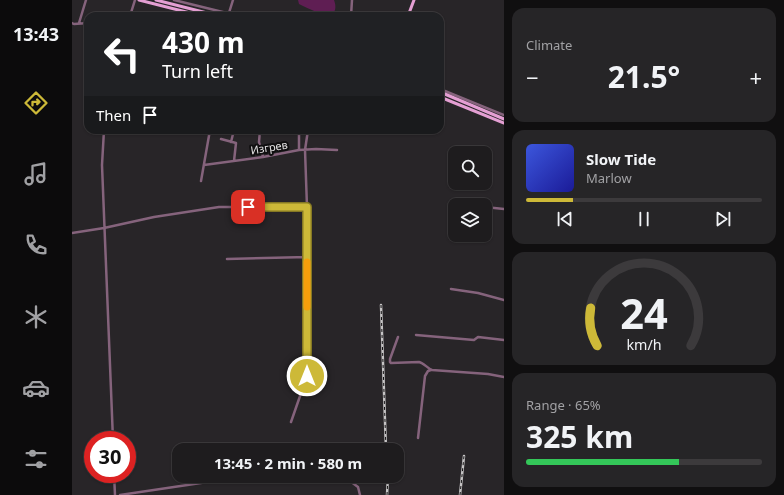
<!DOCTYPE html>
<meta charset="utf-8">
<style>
:root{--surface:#1e1c1e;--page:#262527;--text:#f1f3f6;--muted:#a1a1a4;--line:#3c3a3c;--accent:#cdb938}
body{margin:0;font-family:"Noto Sans",sans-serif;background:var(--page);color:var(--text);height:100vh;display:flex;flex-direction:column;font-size:15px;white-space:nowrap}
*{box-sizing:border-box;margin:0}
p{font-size:13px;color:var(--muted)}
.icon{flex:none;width:22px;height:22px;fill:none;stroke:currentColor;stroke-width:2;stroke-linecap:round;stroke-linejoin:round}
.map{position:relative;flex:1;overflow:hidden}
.panel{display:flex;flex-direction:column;gap:8px;padding:8px;background:#100f10;width:280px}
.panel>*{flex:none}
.guide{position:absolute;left:12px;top:12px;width:360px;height:122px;border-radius:12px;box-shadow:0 1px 3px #0004,0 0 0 1px var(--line);background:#202124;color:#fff;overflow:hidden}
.tools{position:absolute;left:376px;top:146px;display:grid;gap:8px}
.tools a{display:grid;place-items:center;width:44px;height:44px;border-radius:8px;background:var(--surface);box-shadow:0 1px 3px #0004,0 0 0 1px var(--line);font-size:20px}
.speed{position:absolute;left:12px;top:431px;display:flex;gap:8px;font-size:20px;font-weight:700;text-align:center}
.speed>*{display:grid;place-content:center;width:52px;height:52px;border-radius:50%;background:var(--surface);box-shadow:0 1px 3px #0004,0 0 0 1px var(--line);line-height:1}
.speed .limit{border:6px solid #d22;background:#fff;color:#111}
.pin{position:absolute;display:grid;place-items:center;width:34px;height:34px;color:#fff;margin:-17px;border-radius:8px;box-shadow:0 2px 6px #0006}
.me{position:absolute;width:44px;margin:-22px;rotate:0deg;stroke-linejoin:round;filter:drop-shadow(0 0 3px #0008)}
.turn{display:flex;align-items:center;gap:14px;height:84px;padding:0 12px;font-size:18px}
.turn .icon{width:52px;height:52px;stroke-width:2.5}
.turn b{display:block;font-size:28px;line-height:34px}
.then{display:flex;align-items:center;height:38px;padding:0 12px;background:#0003;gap:8px;font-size:15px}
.big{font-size:30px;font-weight:700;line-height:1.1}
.panel .tile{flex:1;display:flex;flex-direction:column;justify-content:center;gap:6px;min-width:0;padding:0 14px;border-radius:12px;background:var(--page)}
.panel .dial{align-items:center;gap:0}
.dial svg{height:104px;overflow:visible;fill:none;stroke:var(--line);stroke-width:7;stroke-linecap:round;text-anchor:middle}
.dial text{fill:var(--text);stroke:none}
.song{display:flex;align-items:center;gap:12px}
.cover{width:48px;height:48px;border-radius:6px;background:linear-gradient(135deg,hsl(230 70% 55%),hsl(240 70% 35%))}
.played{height:4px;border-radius:2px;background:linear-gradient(90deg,var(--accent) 20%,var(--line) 20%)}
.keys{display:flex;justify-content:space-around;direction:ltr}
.heat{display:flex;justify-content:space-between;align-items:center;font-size:22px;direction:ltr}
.charge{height:6px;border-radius:3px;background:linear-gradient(90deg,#34c759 65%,var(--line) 0)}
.trip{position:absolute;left:100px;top:443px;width:232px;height:40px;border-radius:12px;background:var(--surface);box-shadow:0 1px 3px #0004,0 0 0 1px var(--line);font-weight:700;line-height:40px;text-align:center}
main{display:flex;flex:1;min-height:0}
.dock{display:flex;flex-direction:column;width:72px;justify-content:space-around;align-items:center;background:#0c0b0c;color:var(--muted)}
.dock .icon{width:28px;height:28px}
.dock .selected{color:var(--accent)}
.dock b{font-size:18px;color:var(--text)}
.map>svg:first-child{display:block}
.pitch{fill:#5f1e53}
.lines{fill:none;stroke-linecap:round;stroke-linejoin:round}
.minor{stroke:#85637c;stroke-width:2.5}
.major{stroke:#e49fd3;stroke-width:3}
.rail-casing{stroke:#c6c4c5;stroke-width:2.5}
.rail{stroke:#100f10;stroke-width:1;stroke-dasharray:3;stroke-linecap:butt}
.route-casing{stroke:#857824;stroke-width:10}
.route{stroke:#cdb938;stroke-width:7}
.slow{stroke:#f59e0b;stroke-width:7}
.labels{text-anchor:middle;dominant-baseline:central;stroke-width:4;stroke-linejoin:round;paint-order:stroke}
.street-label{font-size:11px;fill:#e5e3e4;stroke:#100f10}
</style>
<main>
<nav class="dock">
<b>13:43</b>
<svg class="icon selected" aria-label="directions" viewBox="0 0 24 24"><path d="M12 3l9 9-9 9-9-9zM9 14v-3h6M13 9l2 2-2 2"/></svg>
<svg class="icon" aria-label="music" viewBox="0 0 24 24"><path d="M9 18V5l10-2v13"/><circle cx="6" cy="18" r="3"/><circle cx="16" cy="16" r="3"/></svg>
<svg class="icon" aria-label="phone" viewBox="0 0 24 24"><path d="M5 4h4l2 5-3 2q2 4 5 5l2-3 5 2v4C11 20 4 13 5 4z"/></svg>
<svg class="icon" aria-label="climate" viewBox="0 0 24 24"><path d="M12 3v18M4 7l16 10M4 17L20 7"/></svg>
<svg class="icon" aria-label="car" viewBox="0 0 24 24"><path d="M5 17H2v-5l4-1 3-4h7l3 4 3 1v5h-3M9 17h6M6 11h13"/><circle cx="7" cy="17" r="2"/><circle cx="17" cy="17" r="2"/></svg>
<svg class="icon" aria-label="filters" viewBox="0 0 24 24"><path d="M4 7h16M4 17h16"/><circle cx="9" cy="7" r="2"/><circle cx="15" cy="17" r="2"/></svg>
</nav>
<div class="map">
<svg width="432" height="495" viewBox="0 0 432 495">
<rect width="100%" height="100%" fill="#282528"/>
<path class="pitch" d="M226 0H262C263 3 264 6 263 10 259 21 238 9 231 6L227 4Z"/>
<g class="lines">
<path class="minor" d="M102 0 167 16
M58 16 63 0
M156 16 161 0
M279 16 280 0
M0 23 2 24 16 23
M7 23 14 0
M368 89 432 115
M32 130 30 165 41 440
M168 130 188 134
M188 130 187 142 191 157
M149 139 164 143 162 161
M159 142 162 130
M227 150V130
M132 165 191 157 227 150 244 149 265 150
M129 181 138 130
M413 207 432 209
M0 233 32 228 82 217 147 207H235
M155 259 235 257
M379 289 406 293 432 300
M344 335 402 340 406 337 432 340
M326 337 318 359V362L319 363 347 362C352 363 355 368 360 370L416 374 432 377
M219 422 235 376V207L233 150 236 130
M346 438 353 376 356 371 359 370
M42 474 43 495
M264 476 274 478 286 487 288 495
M48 495 176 476"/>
<path class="major" d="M67 0 130 16
M84 0 147 16
M336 16 342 0
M368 92 432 119
M368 97 432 123"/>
<defs>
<path id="rail" d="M309 305 314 450
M315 495 316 476
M388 495 392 456"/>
</defs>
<use href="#rail" class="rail-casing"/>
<use href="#rail" class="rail"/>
</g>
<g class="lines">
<defs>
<path id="route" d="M176 207H235V376"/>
</defs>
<use href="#route" class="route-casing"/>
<use href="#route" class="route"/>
<path class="slow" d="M235 262V307"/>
</g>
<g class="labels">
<g class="street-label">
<text transform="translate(197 147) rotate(-9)">Изгрев</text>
</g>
</g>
</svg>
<div class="tools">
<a><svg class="icon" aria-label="search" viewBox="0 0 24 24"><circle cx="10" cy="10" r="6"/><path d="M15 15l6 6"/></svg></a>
<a><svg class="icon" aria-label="layers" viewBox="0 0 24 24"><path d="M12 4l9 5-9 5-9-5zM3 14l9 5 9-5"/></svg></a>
</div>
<div class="speed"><div class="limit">30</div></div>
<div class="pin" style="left:176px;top:207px;background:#d93025"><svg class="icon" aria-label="arrive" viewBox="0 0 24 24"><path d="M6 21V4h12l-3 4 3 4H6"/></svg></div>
<svg class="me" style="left:235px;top:376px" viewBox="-20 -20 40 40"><circle r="17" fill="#cdb938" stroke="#fff" stroke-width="3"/><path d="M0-11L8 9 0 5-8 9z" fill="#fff"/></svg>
<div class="trip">13:45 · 2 min · 580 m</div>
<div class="guide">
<div class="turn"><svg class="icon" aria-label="left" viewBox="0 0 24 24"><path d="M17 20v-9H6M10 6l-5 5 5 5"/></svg><div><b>430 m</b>Turn left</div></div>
<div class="then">Then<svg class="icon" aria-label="arrive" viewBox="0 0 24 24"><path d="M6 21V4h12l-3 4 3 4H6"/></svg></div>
</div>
</div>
<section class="panel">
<div class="tile"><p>Climate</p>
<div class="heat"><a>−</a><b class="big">21.5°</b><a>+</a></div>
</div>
<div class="tile">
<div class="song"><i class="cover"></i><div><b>Slow Tide</b><p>Marlow</p></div></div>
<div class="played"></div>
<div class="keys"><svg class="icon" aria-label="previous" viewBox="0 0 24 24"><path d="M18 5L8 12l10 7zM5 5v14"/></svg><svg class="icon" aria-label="pause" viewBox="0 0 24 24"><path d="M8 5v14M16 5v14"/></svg><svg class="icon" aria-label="next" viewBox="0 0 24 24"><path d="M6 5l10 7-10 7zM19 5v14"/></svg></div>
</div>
<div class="tile dial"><svg viewBox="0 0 100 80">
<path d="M14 69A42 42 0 1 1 86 69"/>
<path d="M14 69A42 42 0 0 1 9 40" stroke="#cdb938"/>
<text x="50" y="56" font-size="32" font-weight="700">24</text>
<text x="50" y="72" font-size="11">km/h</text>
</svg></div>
<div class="tile"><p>Range · 65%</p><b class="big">325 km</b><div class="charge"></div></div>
</section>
</main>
